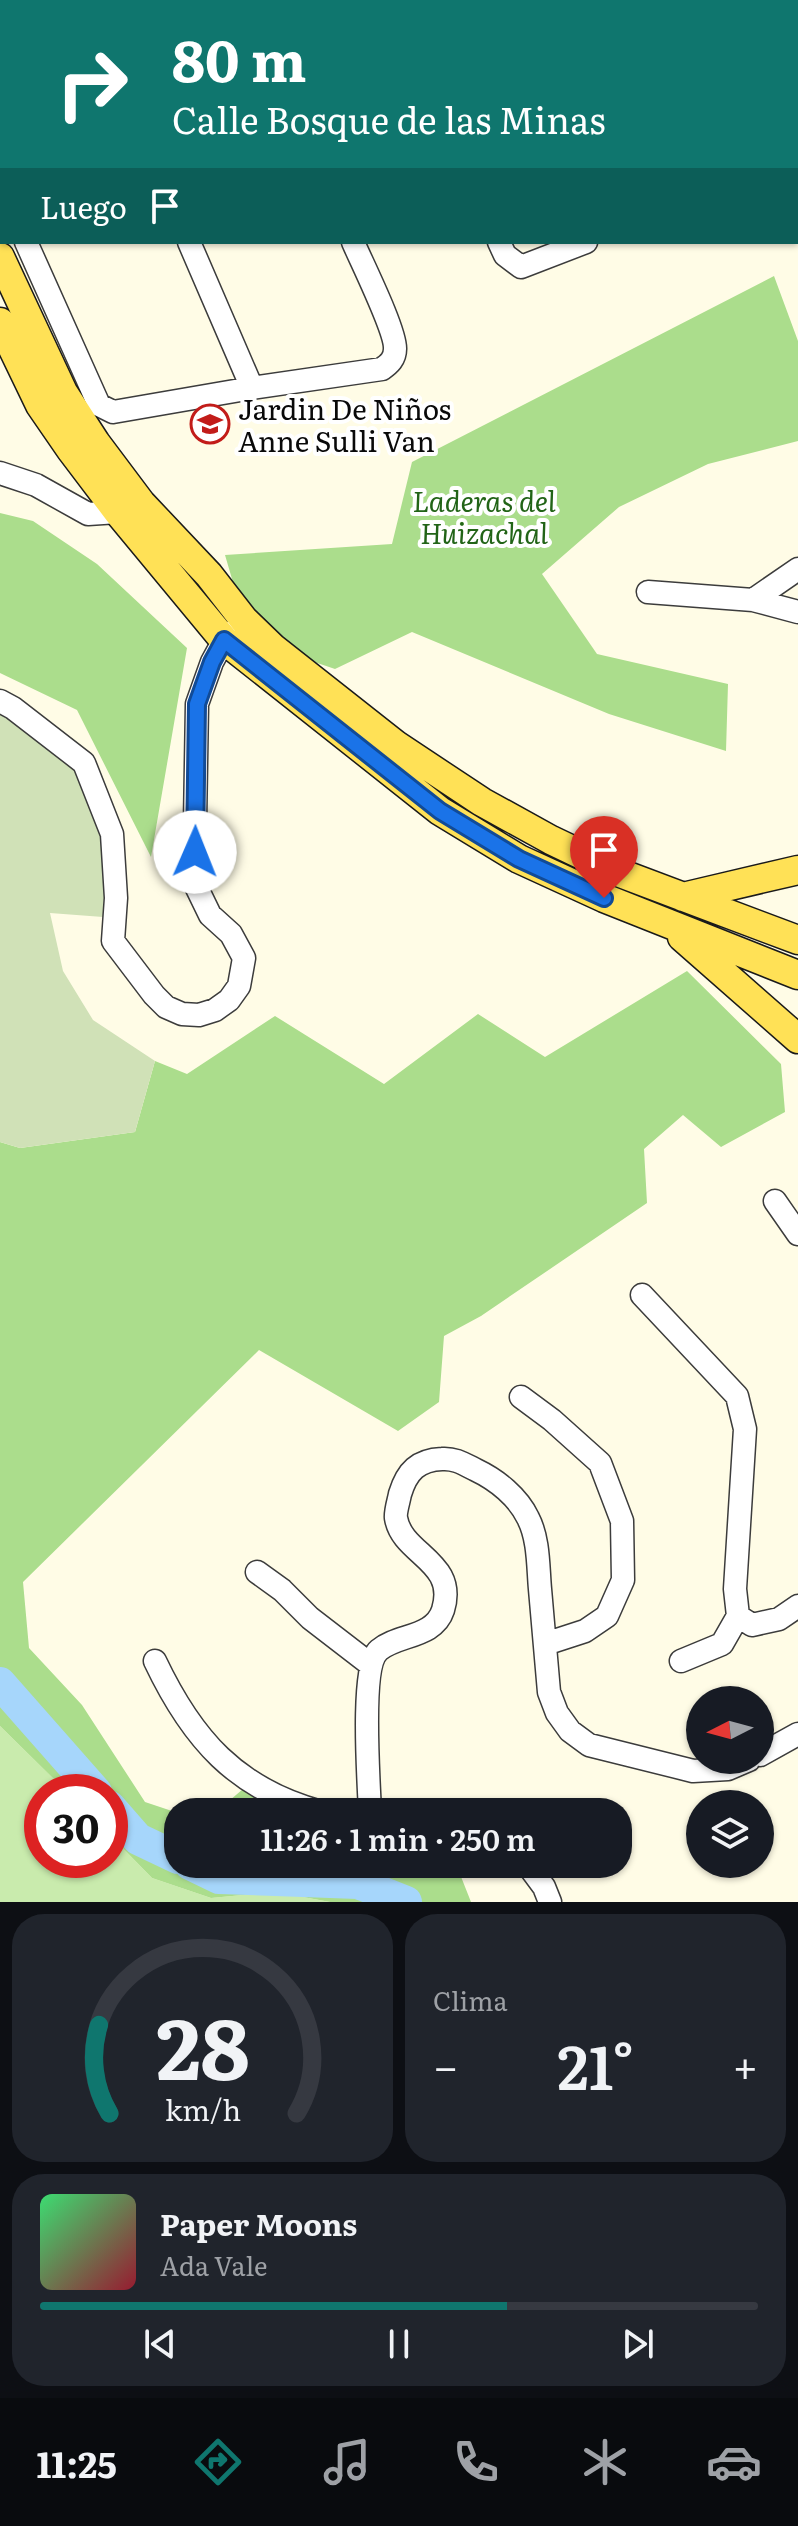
<!DOCTYPE html>
<html lang="es">
<meta charset="utf-8">
<style>
:root{--surface:#171b24;--page:#20242c;--text:#f1f3f6;--muted:#9ea1a6;--line:#363941;--accent:#0f766e}
body{margin:0;font-family:Literata,serif;background:var(--page);color:var(--text);height:100vh;display:flex;flex-direction:column;font-size:30px;white-space:nowrap}
*{box-sizing:border-box;margin:0}
p{font-size:26px;color:var(--muted)}
.icon{flex:none;width:44px;height:44px;fill:none;stroke:currentColor;stroke-width:2;stroke-linecap:round;stroke-linejoin:round}
.map{position:relative;height:1902px;overflow:hidden}
.sheet{display:flex;flex-direction:column;gap:12px;padding:12px;background:#0d0f14;flex:1}
.sheet>*{flex:none}
.top-card{position:absolute;left:0px;top:0px;width:798px;height:244px;box-shadow:0 2px 6px #0004;background:#0f766e;color:#fff;overflow:hidden}
.needle{width:52px;rotate:264deg}
.fabs{position:absolute;left:686px;top:1686px;display:grid;gap:16px}
.fabs a{display:grid;place-items:center;width:88px;height:88px;border-radius:50%;background:var(--surface);box-shadow:0 2px 6px #0004;font-size:40px}
.speed{position:absolute;left:24px;top:1774px;display:flex;gap:16px;font-size:40px;font-weight:700;text-align:center}
.speed>*{display:grid;place-content:center;width:104px;height:104px;border-radius:50%;background:var(--surface);box-shadow:0 2px 6px #0004;line-height:1}
.speed .limit{border:12px solid #d22;background:#fff;color:#111}
.pin{position:absolute;display:grid;place-items:center;width:68px;height:68px;color:#fff;margin:-82px -34px;border-radius:50% 50% 50% 0;rotate:-45deg;box-shadow:0 0 8px #0007}
.pin .icon{rotate:45deg}
.me{position:absolute;width:88px;margin:-44px;rotate:1deg;stroke-linejoin:round;filter:drop-shadow(0 0 6px #0008)}
.turn{display:flex;align-items:center;gap:28px;height:168px;padding:0 40px;font-size:36px}
.turn .icon{width:104px;height:104px;stroke-width:2.5}
.turn b{display:block;font-size:56px;line-height:68px}
.then{display:flex;align-items:center;height:76px;padding:0 40px;background:#0003;gap:16px;font-size:30px}
.big{font-size:60px;font-weight:600;line-height:1.1}
.sheet .widget{flex:1;display:flex;flex-direction:column;justify-content:center;gap:12px;min-width:0;padding:0 28px;border-radius:32px;background:var(--page)}
.sheet .dial{align-items:center;gap:0}
.dial svg{height:208px;overflow:visible;fill:none;stroke:var(--line);stroke-width:7;stroke-linecap:round;text-anchor:middle}
.dial text{fill:var(--text);stroke:none}
.song{display:flex;align-items:center;gap:24px}
.cover{width:96px;height:96px;border-radius:12px;background:linear-gradient(135deg,hsl(140 70% 55%),hsl(350 70% 35%))}
.played{height:8px;border-radius:4px;background:linear-gradient(90deg,var(--accent) 65%,var(--line) 65%)}
.keys{display:flex;justify-content:space-around;direction:ltr}
.heat{display:flex;justify-content:space-between;align-items:center;font-size:44px;direction:ltr}
.sheet .tiles{flex:1;display:grid;gap:12px;grid-template-columns:1fr 1fr}
.widget:last-child{grid-column:span 2}
.trip{position:absolute;left:164px;top:1798px;width:468px;height:80px;border-radius:32px;background:var(--surface);box-shadow:0 2px 6px #0004;font-weight:600;line-height:80px;text-align:center}
.tab-bar{display:flex;height:128px;justify-content:space-around;align-items:center;background:#090b0e;color:var(--muted)}
.tab-bar .icon{width:56px;height:56px}
.tab-bar .selected{color:var(--accent)}
.tab-bar b{font-size:36px;color:var(--text)}
.map>svg:first-child{display:block}
.green{fill:#c9ebad}
.forest{fill:#abdd8c}
.cemetery{fill:#d0e1b7}
.lines{fill:none;stroke-linecap:round;stroke-linejoin:round}
.river{stroke:#a6d6fb;stroke-width:32}
.minor-casing{stroke:#3c3c3c;stroke-width:25}
.major-casing{stroke:#1a1a1a;stroke-width:31}
.minor{stroke:#fff;stroke-width:22}
.major{stroke:#ffe156;stroke-width:28}
.route-casing{stroke:#114b97;stroke-width:20}
.route{stroke:#1a73e8;stroke-width:14}
.labels{text-anchor:middle;dominant-baseline:central;stroke-width:8;stroke-linejoin:round;paint-order:stroke}
.poi-label{font-size:28px;fill:#090909;stroke:#fff;text-anchor:start}
.park-label{font-size:28px;font-style:italic;fill:#226417;stroke:#fff}
</style>
<div class="map">
<svg width="798" height="1902" viewBox="0 0 798 1902">
<rect width="100%" height="100%" fill="#fffce6"/>
<path class="green" d="M0 1726 67 1792H42V1860H110V1835L152 1878 211 1898 276 1892 330 1902H0Z"/>
<path class="forest" d="M524 0H798V13L796 14V2Z
M774 276 798 341V441L708 464 619 507 542 574 597 654 728 684 726 751 609 714 412 632 335 669 273 648 244 620 225 555 392 544 412 462Z
M0 513 33 521 97 564 187 648 151 857 77 710 0 673Z
M687 971 781 1064 785 1112 721 1147 683 1115 644 1149 647 1203 481 1316 444 1336 439 1402 398 1431 259 1350 23 1582 29 1648 82 1705 145 1802 178 1813V1864H456L471 1902H330L276 1892 211 1898 152 1878 110 1835V1792H67L0 1726V1142L20 1148 135 1132 155 1061 187 1074 275 1016 384 1084 478 1014 545 1057Z
M243 1789 305 1812H216Z"/>
<path class="cemetery" d="M0 711 77 768 107 839 103 917 50 913 63 971 93 1020 155 1061 135 1132 20 1148 0 1142Z"/>
<g class="lines">
<path class="river" d="M0 1683 96 1792
M110 1807 138 1839 178 1858
M190 1864 219 1878 358 1883 406 1902"/>
<defs>
<path id="minor" d="M84 0 85 2
M250 0 251 2
M395 0 396 2
M0 183 2 187
M26 242 99 405 113 412 252 388 382 369C389 364 395 359 395 349 396 331 362 263 353 242
M189 242 252 388
M499 242 505 255 521 267 586 242
M0 473 36 485 88 514 118 512
M648 592 753 600 798 612
M753 600 798 569
M0 701 13 708 84 763 112 834 116 898 113 941 154 995 166 1007 182 1014 199 1015 215 1010 229 1000 239 986 244 958 231 934 210 915 194 882 197 704 212 662 224 640 236 629
M775 1201 798 1234
M642 1295 737 1396 745 1429 735 1589 738 1616 752 1625 779 1619 798 1606
M521 1397 552 1420 600 1463 622 1521 623 1580 607 1616 585 1631 545 1644
M257 1572 282 1590 310 1618 371 1665
M155 1661C192 1739 236 1789 321 1812
M681 1661 722 1644 738 1616
M760 1755 798 1734
M370 1812C369 1785 360 1666 379 1650 398 1634 434 1638 443 1610 458 1561 402 1555 396 1518 395 1512 399 1500 400 1494 407 1471 418 1460 442 1459 455 1458 464 1464 476 1470 497 1480 518 1497 528 1518 539 1539 538 1567 540 1589 543 1624 546 1658 549 1692L557 1713 570 1731 589 1745 693 1771 728 1769 749 1760
M527 1864 544 1887 550 1902"/>
<path id="major" d="M0 257 63 392 96 443 141 503 209 575 244 620 273 648 396 745 482 802 551 840 620 873 798 940
M0 322 40 405 71 450 118 512 224 640 440 811 519 859 604 898 798 975
M683 897 798 870
M682 937 798 1039"/>
</defs>
<use href="#minor" class="minor-casing"/>
<use href="#major" class="major-casing"/>
<use href="#minor" class="minor"/>
<use href="#major" class="major"/>
</g>
<g class="lines">
<defs>
<path id="route" d="M195 852 197 704 212 662 224 640 440 811 519 859 604 898"/>
</defs>
<use href="#route" class="route-casing"/>
<use href="#route" class="route"/>
</g>
<defs>
<symbol id="school-ring" viewBox="-11 -11 22 22"><circle r="9.5" fill="#fff" stroke="#c21c19" stroke-width="1.5"/><path d="M0-5L7-2L0 1L-7-2ZM-4 1L0 2.5L4 1V4Q0 6-4 4Z" fill="#c21c19"/></symbol>
</defs>
<g fill-rule="evenodd">
<use href="#school-ring" x="188" y="402" width="44" height="44"/>
</g>
<g class="labels">
<g class="poi-label">
<text x="238" y="408">Jardin De Niños<tspan x="238" dy="32">Anne Sulli Van</tspan></text>
</g>
<g class="park-label">
<text x="484" y="500">Laderas del<tspan x="484" dy="32">Huizachal</tspan></text>
</g>
</g>
</svg>
<div class="fabs">
<a><svg class="needle" viewBox="-14 -14 28 28"><path d="M0-13l5 13h-10z" fill="#e53935"/><path d="M0 13l5-13h-10z" fill="#9ea1a6"/></svg></a>
<a><svg class="icon" aria-label="layers" viewBox="0 0 24 24"><path d="M12 4l9 5-9 5-9-5zM3 14l9 5 9-5"/></svg></a>
</div>
<div class="speed"><div class="limit">30</div></div>
<div class="pin" style="left:604px;top:898px;background:#d93025"><svg class="icon" aria-label="arrive" viewBox="0 0 24 24"><path d="M6 21V4h12l-3 4 3 4H6"/></svg></div>
<svg class="me" style="left:195px;top:852px" viewBox="-20 -20 40 40"><circle r="19" fill="#fff"/><path d="M0-13L10 11 0 6-10 11z" fill="#1a73e8"/></svg>
<div class="trip">11:26 · 1 min · 250 m</div>
<div class="top-card">
<div class="turn"><svg class="icon" aria-label="right" viewBox="0 0 24 24"><path d="M7 20v-9h11M14 6l5 5-5 5"/></svg><div><b>80 m</b>Calle Bosque de las Minas</div></div>
<div class="then">Luego<svg class="icon" aria-label="arrive" viewBox="0 0 24 24"><path d="M6 21V4h12l-3 4 3 4H6"/></svg></div>
</div>
</div>
<section class="sheet">
<div class="tiles">
<div class="widget dial"><svg viewBox="0 0 100 80">
<path d="M14 69A42 42 0 1 1 86 69"/>
<path d="M14 69A42 42 0 0 1 10 35" stroke="#0f766e"/>
<text x="50" y="56" font-size="32" font-weight="700">28</text>
<text x="50" y="72" font-size="11">km/h</text>
</svg></div>
<div class="widget"><p>Clima</p>
<div class="heat"><a>−</a><b class="big">21°</b><a>+</a></div>
</div>
<div class="widget">
<div class="song"><i class="cover"></i><div><b>Paper Moons</b><p>Ada Vale</p></div></div>
<div class="played"></div>
<div class="keys"><svg class="icon" aria-label="previous" viewBox="0 0 24 24"><path d="M18 5L8 12l10 7zM5 5v14"/></svg><svg class="icon" aria-label="pause" viewBox="0 0 24 24"><path d="M8 5v14M16 5v14"/></svg><svg class="icon" aria-label="next" viewBox="0 0 24 24"><path d="M6 5l10 7-10 7zM19 5v14"/></svg></div>
</div>
</div>
</section>
<nav class="tab-bar">
<b>11:25</b>
<svg class="icon selected" aria-label="directions" viewBox="0 0 24 24"><path d="M12 3l9 9-9 9-9-9zM9 14v-3h6M13 9l2 2-2 2"/></svg>
<svg class="icon" aria-label="music" viewBox="0 0 24 24"><path d="M9 18V5l10-2v13"/><circle cx="6" cy="18" r="3"/><circle cx="16" cy="16" r="3"/></svg>
<svg class="icon" aria-label="phone" viewBox="0 0 24 24"><path d="M5 4h4l2 5-3 2q2 4 5 5l2-3 5 2v4C11 20 4 13 5 4z"/></svg>
<svg class="icon" aria-label="climate" viewBox="0 0 24 24"><path d="M12 3v18M4 7l16 10M4 17L20 7"/></svg>
<svg class="icon" aria-label="car" viewBox="0 0 24 24"><path d="M5 17H2v-5l4-1 3-4h7l3 4 3 1v5h-3M9 17h6M6 11h13"/><circle cx="7" cy="17" r="2"/><circle cx="17" cy="17" r="2"/></svg>
</nav>
